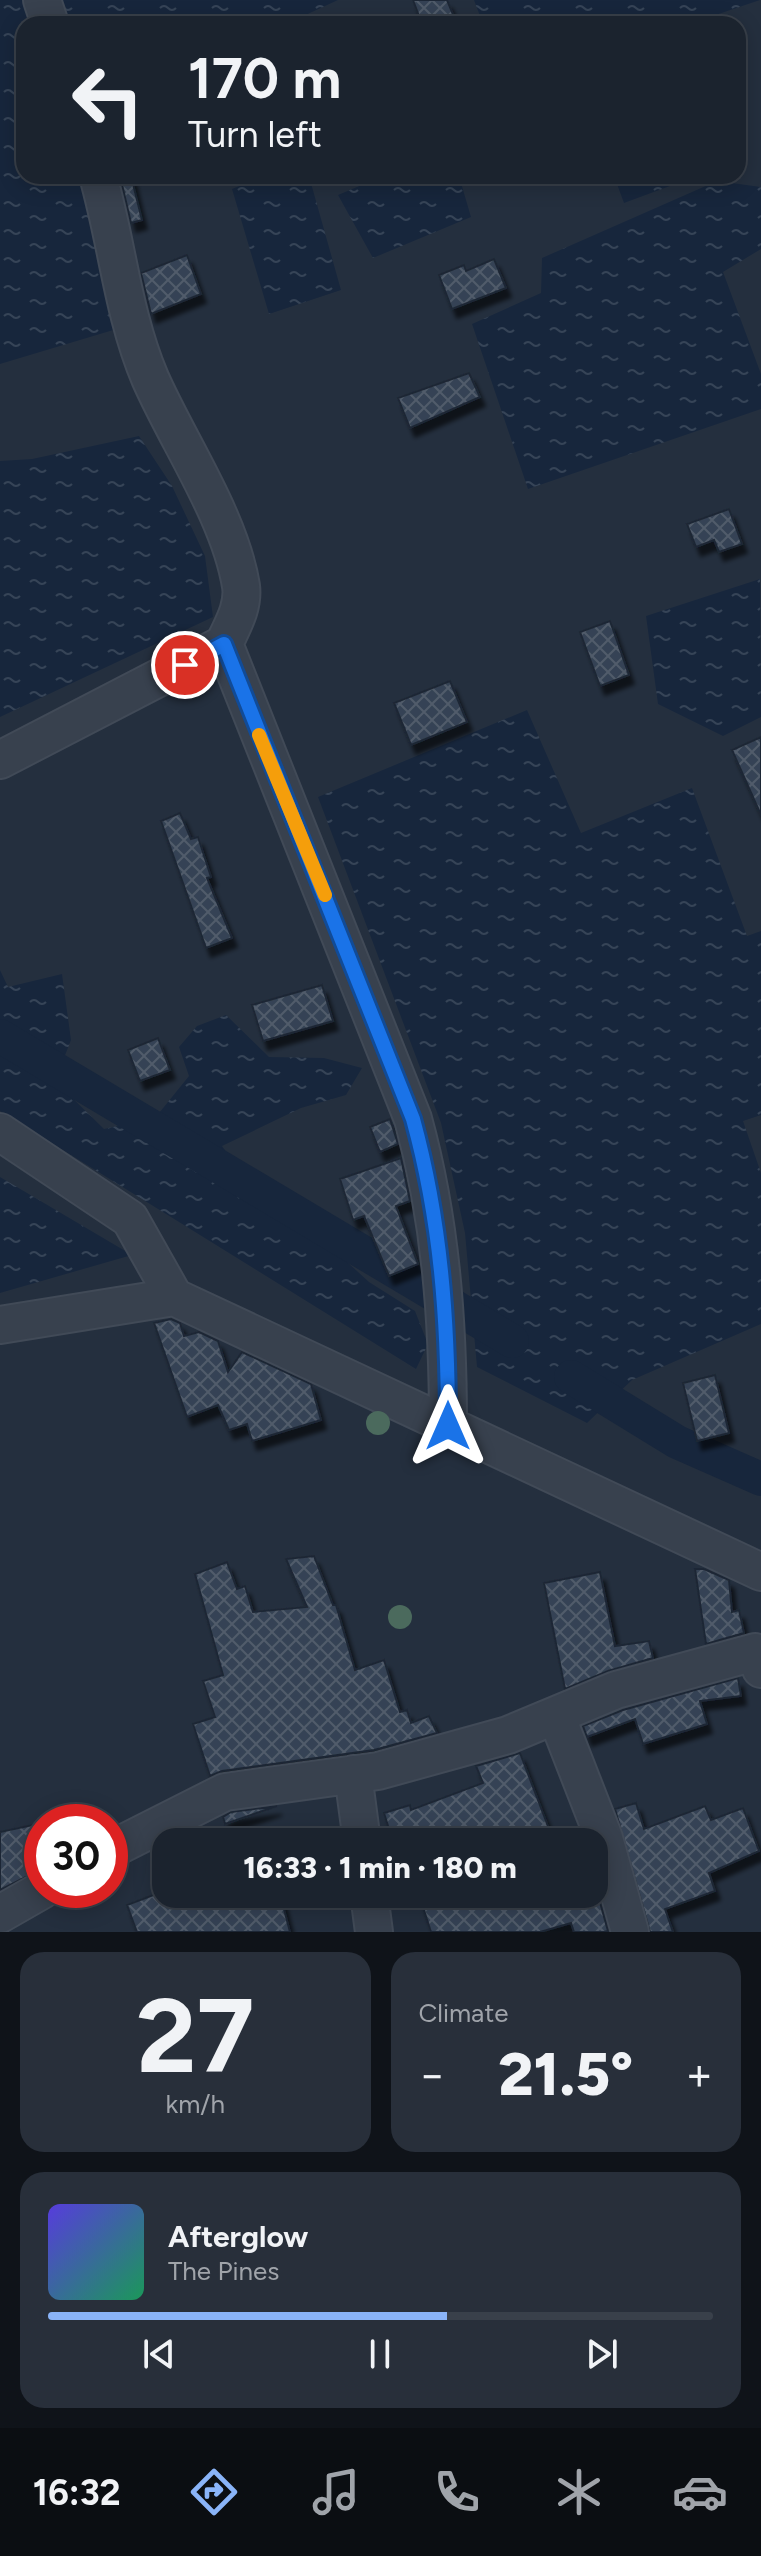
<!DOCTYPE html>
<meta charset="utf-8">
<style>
:root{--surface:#1b232e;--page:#282f3a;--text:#f1f3f6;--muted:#a0a4aa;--line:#39404a;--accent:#8ab4f8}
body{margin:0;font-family:Figtree,sans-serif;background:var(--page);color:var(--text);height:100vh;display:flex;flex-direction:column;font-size:30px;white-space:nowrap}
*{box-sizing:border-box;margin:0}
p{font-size:26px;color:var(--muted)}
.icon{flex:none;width:44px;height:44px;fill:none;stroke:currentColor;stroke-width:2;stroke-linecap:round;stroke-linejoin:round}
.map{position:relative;height:1932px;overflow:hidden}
.drawer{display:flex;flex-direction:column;gap:20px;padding:20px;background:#0f1319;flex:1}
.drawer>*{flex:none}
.hud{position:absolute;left:16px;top:16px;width:730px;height:168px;border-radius:24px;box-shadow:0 4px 20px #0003,0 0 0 2px var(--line);background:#1b232e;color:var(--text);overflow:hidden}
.speed{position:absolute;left:24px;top:1804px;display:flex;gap:16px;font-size:40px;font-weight:700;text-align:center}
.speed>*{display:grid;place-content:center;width:104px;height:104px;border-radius:50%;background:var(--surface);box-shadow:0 4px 20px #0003,0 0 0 2px var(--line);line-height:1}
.speed .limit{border:12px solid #d22;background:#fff;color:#111}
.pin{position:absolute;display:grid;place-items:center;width:68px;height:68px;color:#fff;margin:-34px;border:4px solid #fff;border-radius:50%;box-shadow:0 2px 8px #0007}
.me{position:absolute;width:88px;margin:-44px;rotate:0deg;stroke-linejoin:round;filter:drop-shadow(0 0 6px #0008)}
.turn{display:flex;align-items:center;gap:28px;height:168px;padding:0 40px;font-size:36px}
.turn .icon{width:104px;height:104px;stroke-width:2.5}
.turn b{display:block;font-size:56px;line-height:68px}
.big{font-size:60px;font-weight:800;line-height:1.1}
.drawer .widget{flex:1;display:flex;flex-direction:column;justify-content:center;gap:12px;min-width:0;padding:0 28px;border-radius:24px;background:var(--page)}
.drawer .dial{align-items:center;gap:0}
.dial b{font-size:104px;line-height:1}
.song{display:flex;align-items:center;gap:24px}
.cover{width:96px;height:96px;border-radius:12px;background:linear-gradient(135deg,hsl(250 70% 55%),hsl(150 70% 35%))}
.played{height:8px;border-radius:4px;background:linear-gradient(90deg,var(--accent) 60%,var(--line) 60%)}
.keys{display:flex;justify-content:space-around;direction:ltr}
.heat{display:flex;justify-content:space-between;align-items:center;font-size:44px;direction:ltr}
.drawer .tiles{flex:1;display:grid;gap:20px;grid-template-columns:1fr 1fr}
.widget:last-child{grid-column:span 2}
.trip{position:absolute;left:152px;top:1828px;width:456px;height:80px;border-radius:24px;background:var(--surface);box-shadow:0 4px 20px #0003,0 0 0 2px var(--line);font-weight:800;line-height:80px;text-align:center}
.menu{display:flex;height:128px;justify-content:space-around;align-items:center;background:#0b0e12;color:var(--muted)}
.menu .icon{width:56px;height:56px}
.menu .active{color:var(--accent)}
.menu b{font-size:36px;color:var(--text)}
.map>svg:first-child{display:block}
.water{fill:url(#water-ripples)}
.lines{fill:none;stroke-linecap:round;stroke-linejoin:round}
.canal{stroke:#17263c;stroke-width:34}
.building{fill:url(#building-cross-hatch);stroke:#1f2835;stroke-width:2;filter:url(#shadow)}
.minor-casing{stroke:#414a57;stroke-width:40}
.minor{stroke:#38414e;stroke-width:36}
.tree{fill:#4b6a5d}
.route-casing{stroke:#114b97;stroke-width:20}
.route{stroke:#1a73e8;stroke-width:14}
.slow{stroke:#f59e0b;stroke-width:14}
</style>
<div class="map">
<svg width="761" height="1932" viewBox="0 0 761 1932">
<defs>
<pattern id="water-ripples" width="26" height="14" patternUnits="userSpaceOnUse" patternTransform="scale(2)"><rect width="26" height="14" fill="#17263c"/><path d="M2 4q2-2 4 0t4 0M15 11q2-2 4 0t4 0" fill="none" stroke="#364457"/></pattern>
<pattern id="building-cross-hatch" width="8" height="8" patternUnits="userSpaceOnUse" patternTransform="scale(2)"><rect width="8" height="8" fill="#364354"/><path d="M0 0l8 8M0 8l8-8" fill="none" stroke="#515c6b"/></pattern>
<filter id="shadow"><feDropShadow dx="5" dy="9" stdDeviation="2" flood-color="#0009"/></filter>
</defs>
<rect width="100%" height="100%" fill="#242f3e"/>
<path class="water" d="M0 0H31L38 24H24V176H84L130 325 0 364Z
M59 0H338L286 24H64Z
M474 0H760L689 24H483Z
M263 176H309L341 290 269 314 232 189Z
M383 176H459L471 217 373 258 338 195Z
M614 176H697L624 203Z
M717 181 761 187V249L723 272 761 374V409L528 489 472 324 541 293 542 258Z
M139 436 172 486 205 556 213 617 0 717V461L32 459Z
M760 579 761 717 723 736 658 704 646 616Z
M527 710 581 833 692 788 747 936 761 931V1115L743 1121 761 1173V1324L632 1380 587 1423 477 1367 465 1233 441 1123 318 797Z
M0 970 8 987 62 974 71 1040 55 1081 104 1129 155 1118 189 1076 179 1047 197 1026 226 1015 269 1057 324 1058 362 1068 346 1095 301 1108 222 1146 252 1189 321 1238 369 1282 415 1311 428 1344 416 1369 0 1111Z
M0 1177 132 1255 0 1293Z"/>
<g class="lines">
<path class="canal" d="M0 1036 512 1341
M571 1377 677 1442 761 1479"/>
</g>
<path class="building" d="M413 0H447L457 24H422Z
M120 176H131L142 220 131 223Z
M187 255 201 294 151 314 141 273Z
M494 259 506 288 452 309 439 275 464 265 466 271Z
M469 373 480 397 410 428 398 398Z
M729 509 742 544 719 552 714 540 696 547 687 524Z
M610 621 629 675 600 686 580 632Z
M450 681 467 722 411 745 394 703Z
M761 737V815L732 750Z
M180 813 191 839 198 837 211 877 207 878 232 938 206 948 161 821Z
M322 985 333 1021 263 1041 252 1005Z
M158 1038 170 1070 140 1081 128 1050Z
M390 1119 398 1144 380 1152 370 1127Z
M401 1158 410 1201 396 1206 418 1264 389 1276 364 1216 353 1220 340 1179Z
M171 1319 180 1323 184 1336 199 1332 218 1341 228 1372 242 1352 311 1384 321 1420 252 1441 247 1424 229 1430 218 1405 187 1417 154 1323Z
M715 1375 729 1433 697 1441 683 1383Z
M314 1556 333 1605H336L355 1670 384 1660 400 1712 407 1710 411 1723 429 1716 437 1733 374 1750 222 1771 210 1776 193 1724 215 1717 203 1681 223 1675 195 1574 227 1562 237 1589 245 1586 253 1612 307 1607 286 1559Z
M695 1569H704L729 1580 732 1612 739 1610 744 1633 706 1644Z
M600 1572 615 1646 649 1641 653 1658 608 1671 565 1689 544 1583Z
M738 1678 741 1696 700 1701 707 1724 643 1744 635 1719 587 1737 583 1726 623 1710Z
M520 1753 554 1842H393L384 1813 410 1805 411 1810 483 1783 476 1766Z
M636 1803 644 1829 705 1806 711 1820 743 1808 759 1851 709 1873 715 1891 665 1909 673 1932H650L615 1809Z
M277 1806 225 1824 223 1817 231 1812Z
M42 1823V1869L0 1890V1832Z
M594 1881 608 1931 604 1932H574L571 1923 540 1932H431L421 1901 443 1894H594Z
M156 1894H191L197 1909 255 1894H280L290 1932H137L127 1905Z"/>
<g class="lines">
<defs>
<path id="minor" d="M42 0 50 24
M98 176C117 242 123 315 150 378 178 442 230 517 241 586 244 607 232 626 224 644L413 1119C441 1221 448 1321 448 1426
M0 760 224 644
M0 1132 130 1219 174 1297 761 1572
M0 1325 174 1297
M556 1715 604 1838 630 1932
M353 1774 362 1842
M110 1850 225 1792 378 1771 508 1735 616 1690 755 1652 761 1669
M369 1894 374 1932
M0 1914 42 1890"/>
</defs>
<use href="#minor" class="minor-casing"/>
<use href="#minor" class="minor"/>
</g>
<g class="tree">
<circle cx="378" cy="1423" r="12"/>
<circle cx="400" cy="1617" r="12"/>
</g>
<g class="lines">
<defs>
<path id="route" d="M185 665 224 644 413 1119C441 1221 448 1321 448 1426"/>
</defs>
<use href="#route" class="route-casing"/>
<use href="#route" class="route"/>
<path class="slow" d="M259 735 325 895"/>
</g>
</svg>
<div class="speed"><div class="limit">30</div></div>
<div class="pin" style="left:185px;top:665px;background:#d93025"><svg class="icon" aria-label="arrive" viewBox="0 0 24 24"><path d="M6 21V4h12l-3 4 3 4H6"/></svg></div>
<svg class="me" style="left:448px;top:1426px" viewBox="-20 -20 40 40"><path d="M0-17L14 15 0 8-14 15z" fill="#1a73e8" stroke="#fff" stroke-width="4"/></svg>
<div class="trip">16:33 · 1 min · 180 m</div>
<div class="hud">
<div class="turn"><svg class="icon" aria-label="left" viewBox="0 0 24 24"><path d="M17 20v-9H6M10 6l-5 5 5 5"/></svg><div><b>170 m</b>Turn left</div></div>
</div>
</div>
<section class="drawer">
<div class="tiles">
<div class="widget dial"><b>27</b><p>km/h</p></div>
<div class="widget"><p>Climate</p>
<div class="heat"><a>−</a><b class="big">21.5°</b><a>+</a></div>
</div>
<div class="widget">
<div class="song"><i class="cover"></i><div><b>Afterglow</b><p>The Pines</p></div></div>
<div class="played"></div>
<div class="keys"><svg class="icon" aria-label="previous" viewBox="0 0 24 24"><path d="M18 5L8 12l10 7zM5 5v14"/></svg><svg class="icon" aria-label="pause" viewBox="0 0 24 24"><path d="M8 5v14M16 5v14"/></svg><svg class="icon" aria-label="next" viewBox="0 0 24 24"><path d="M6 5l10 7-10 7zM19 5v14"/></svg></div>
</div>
</div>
</section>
<nav class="menu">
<b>16:32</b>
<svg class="icon active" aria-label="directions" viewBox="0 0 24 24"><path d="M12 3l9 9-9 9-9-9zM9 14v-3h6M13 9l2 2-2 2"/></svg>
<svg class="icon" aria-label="music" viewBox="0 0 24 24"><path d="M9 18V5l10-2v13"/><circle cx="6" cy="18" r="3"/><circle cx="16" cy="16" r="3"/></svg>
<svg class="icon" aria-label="phone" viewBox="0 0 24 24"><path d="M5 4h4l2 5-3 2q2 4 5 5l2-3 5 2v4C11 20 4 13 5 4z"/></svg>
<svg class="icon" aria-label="climate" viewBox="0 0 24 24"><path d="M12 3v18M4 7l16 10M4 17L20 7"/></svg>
<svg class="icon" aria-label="car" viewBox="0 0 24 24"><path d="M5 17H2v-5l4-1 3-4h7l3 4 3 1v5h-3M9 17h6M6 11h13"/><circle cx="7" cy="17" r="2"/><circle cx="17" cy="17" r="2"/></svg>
</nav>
